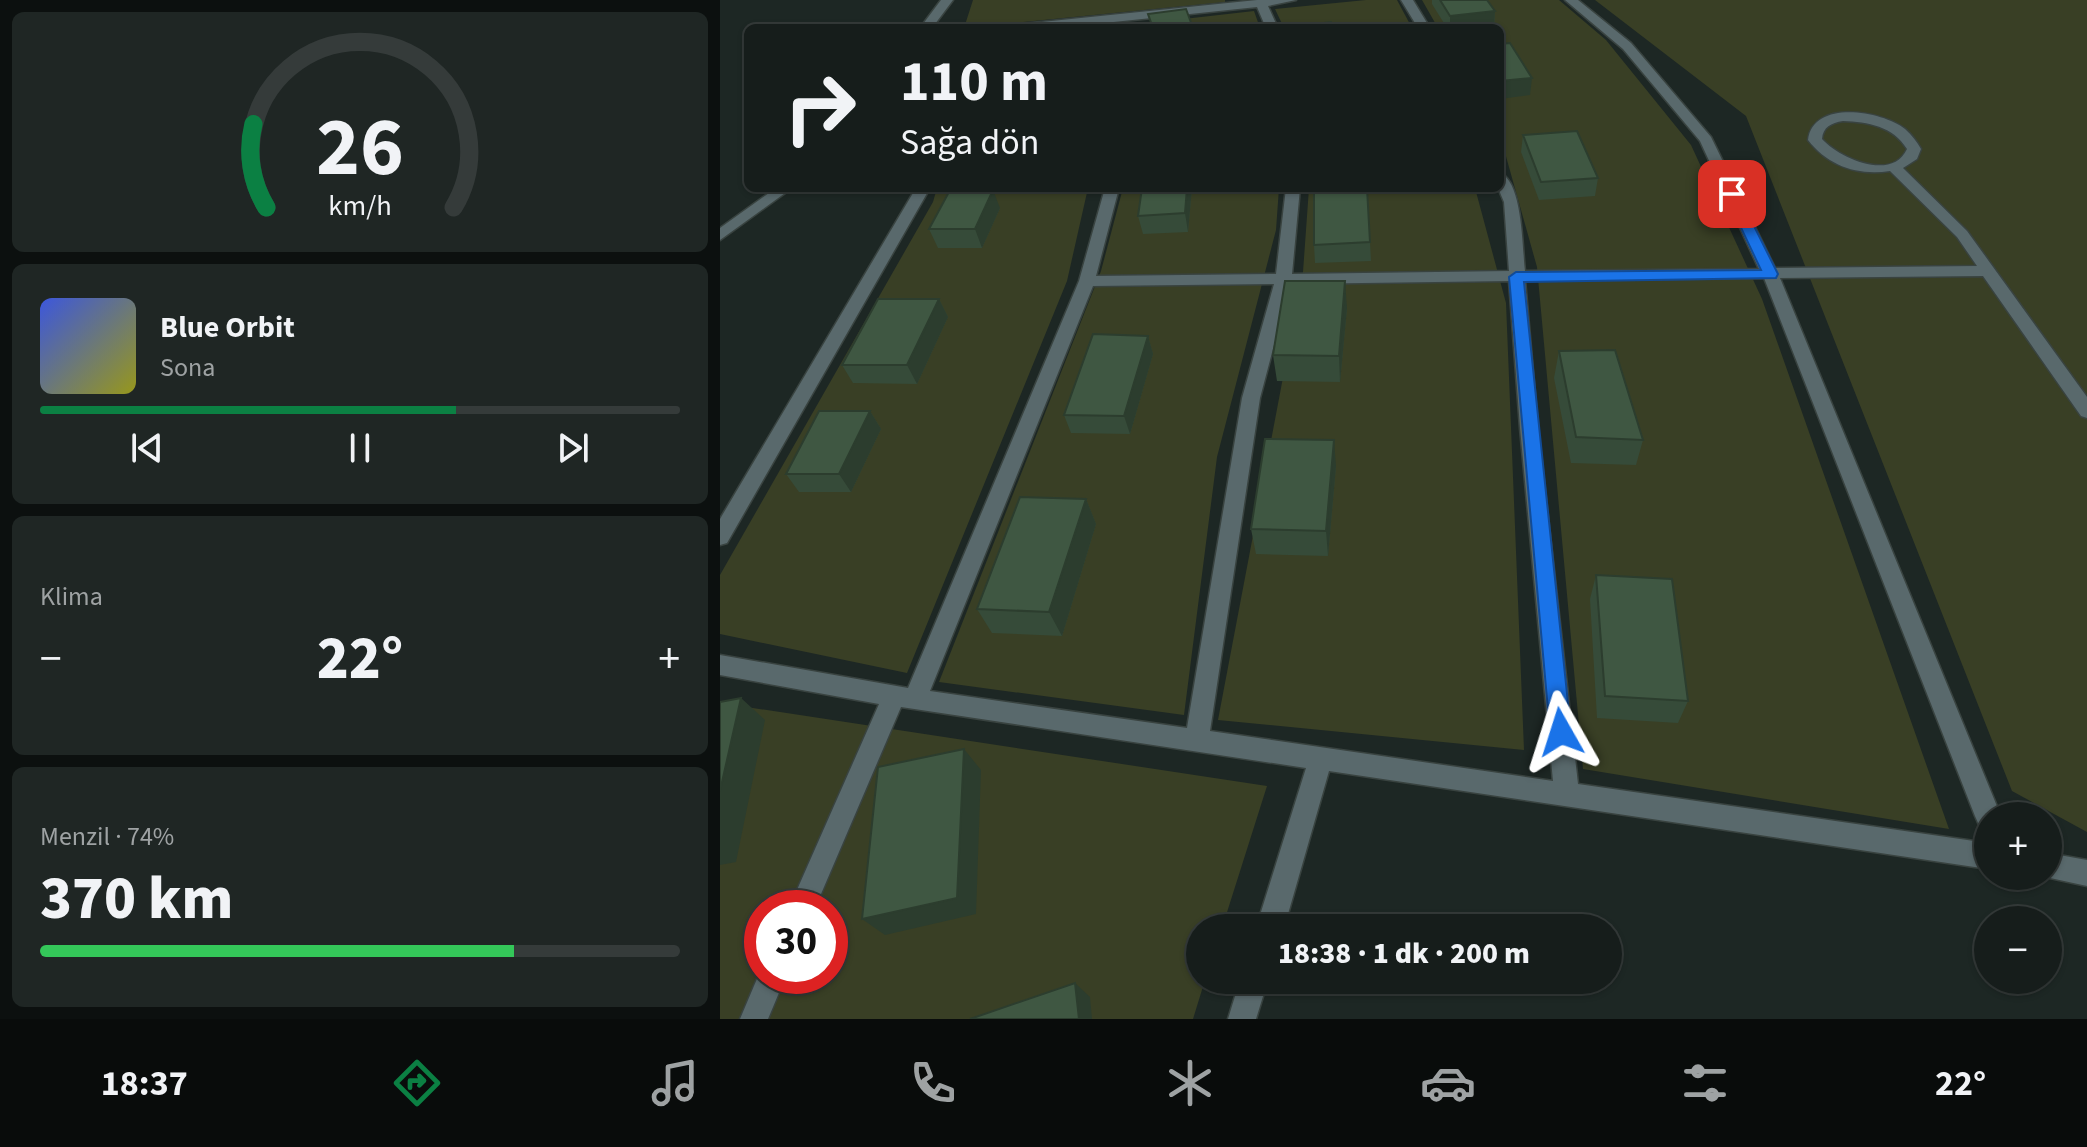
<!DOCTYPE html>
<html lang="tr">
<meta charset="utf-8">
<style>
:root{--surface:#161d1b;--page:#1f2624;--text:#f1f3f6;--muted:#9ea2a3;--line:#353b3a;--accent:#0b8043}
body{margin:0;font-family:"Source Sans 3",sans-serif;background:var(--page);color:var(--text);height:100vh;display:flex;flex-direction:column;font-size:30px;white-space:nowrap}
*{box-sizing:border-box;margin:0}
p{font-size:26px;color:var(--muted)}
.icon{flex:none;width:44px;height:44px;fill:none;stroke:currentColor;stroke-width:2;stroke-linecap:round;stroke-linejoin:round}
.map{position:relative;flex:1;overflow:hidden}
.side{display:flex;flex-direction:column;gap:12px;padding:12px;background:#0c100f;width:720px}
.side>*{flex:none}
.top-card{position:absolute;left:24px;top:24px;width:760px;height:168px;border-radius:12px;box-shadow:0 2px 6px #0004,0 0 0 2px var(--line);background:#161d1b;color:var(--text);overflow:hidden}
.fabs{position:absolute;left:1254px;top:802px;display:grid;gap:16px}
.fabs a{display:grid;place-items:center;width:88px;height:88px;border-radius:50%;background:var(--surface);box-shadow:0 2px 6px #0004,0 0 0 2px var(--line);font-size:40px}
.speed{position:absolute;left:24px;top:890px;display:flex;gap:16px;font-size:40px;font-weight:700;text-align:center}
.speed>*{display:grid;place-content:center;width:104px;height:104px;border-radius:50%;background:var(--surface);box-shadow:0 2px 6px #0004,0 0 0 2px var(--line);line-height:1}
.speed .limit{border:12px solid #d22;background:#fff;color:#111}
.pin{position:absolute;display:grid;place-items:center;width:68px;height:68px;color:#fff;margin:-34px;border-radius:16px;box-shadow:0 4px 12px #0006}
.me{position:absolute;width:88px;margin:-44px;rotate:354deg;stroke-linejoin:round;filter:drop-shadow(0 0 6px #0008)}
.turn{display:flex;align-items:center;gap:28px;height:168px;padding:0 24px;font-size:36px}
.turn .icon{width:104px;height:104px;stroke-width:2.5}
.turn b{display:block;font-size:56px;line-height:68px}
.big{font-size:60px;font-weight:800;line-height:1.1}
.side .tile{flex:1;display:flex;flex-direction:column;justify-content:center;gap:12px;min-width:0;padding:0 28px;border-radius:12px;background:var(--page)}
.side .dial{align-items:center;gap:0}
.dial svg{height:208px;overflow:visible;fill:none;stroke:var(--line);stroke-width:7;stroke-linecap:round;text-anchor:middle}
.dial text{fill:var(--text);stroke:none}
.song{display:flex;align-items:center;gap:24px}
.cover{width:96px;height:96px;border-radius:12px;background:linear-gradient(135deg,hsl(230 70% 55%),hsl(60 70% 35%))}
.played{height:8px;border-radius:4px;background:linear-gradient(90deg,var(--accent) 65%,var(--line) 65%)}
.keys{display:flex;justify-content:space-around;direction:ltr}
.heat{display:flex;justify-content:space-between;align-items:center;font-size:44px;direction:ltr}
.charge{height:12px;border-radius:6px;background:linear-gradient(90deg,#34c759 74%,var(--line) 0)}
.trip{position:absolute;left:466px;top:914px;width:436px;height:80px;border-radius:40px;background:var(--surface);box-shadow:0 2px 6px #0004,0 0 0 2px var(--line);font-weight:800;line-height:80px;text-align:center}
.tabs{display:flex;height:128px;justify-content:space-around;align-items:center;background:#090c0b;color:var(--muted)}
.tabs .icon{width:56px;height:56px}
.tabs .selected{color:var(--accent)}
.tabs b{font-size:36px;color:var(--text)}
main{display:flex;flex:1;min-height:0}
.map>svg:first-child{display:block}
.green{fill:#393f25;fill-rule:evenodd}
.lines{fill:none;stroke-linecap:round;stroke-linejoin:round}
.minor-casing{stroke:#394340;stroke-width:3}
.minor{fill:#59696c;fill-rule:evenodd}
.wall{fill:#364b39}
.shaded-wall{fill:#2c3d2e}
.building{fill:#3f5742;stroke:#2c3d2e;stroke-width:2}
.route{fill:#1a73e8;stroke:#114b97;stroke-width:2}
</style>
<main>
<section class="side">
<div class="tile dial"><svg viewBox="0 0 100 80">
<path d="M14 69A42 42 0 1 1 86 69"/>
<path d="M14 69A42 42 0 0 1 9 37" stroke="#0b8043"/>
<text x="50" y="56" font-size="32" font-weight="700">26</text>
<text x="50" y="72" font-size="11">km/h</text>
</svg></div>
<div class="tile">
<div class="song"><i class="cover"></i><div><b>Blue Orbit</b><p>Sona</p></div></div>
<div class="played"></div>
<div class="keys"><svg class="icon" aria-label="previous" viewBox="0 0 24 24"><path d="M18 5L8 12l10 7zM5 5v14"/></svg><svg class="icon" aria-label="pause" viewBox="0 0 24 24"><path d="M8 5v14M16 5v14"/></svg><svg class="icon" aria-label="next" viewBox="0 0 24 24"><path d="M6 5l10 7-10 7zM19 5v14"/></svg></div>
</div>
<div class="tile"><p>Klima</p>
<div class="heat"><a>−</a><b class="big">22°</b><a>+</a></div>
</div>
<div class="tile"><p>Menzil · 74%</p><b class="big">370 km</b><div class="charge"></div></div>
</section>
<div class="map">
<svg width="1367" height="1019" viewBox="0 0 1367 1019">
<rect width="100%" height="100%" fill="#1d2724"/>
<path class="green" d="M253 0H505V2L244 28Z
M646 0H677L692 28H564L555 9Z
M702 0H839L886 40 971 145 1042 299 1229 829 863 769 817 267 780 135V28H718Z
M875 0H1367V832L1292 791 1026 116Z
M534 11 540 28H411V25Z
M217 188H368L347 281 187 673 0 634V575L213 202Z
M403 188H559L556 230 497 457 464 715 219 682 381 271Z
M589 188H755L786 303 804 750 498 720 583 272Z
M0 703 547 786 502 928H480V980H485L473 1019H0ZM42 908H110V976H42Z"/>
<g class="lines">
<defs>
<path id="minor" d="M221 0H233L212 28H200Z
M537 0H576L548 6 558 28H546L537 7 336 28H296L302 24Z
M681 0H693L710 28H698Z
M845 0H858L911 43 991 137 1055 268 1257 266 1237 237 1170 171C1138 176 1108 166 1088 140 1093 99 1162 111 1185 129 1192 135 1197 142 1201 149L1197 159 1183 168 1247 231 1367 397V418L1361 416 1263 276 1060 278 1281 816H1268V828L1259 825 1255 816 1044 278 805 281 818 428 858 784 1268 843V869L609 771 564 928H536L586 768 181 707 95 908H69L159 704 0 675V655L188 688 359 281 385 188H399L376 276 556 274 566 188H580L572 274 789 271 784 202 778 188H780V173C803 182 802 248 805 271L1039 269 980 141 903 49ZM1123 121C1148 122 1173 126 1187 149 1172 182 1119 158 1102 139 1103 127 1111 123 1123 121ZM789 281 800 428 833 781 490 731 540 398 570 284ZM554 284 522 398 467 728 210 691 373 286Z
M56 188H72L0 240V228Z
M196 188H210L7 543 0 545V519Z
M1328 853 1367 860V886L1321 876H1328Z
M42 967V976H66L48 1019H20Z
M520 980H548L536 1019H508Z"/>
</defs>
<use href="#minor" class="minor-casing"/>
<use href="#minor" class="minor"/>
</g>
<path class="wall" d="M712 0H767L775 11 774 28H727L712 4Z
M803 135 878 178 875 196 819 200 801 152Z
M422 188H472L468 232 423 234 418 216Z
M280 208 262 248H218L209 229Z
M650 242 651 261 595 263 594 245Z
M219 299 228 317 197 384 133 383 122 365Z
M627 308 620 382 557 381 553 355Z
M428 336 433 354 410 434 351 433 344 415Z
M839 351 923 440 916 465 851 463 834 378Z
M150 411 161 429 131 492H79L66 474Z
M616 466 608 556 536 554 531 529Z
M366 499 376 524 342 636 272 633 257 609Z
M876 575 968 701 958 723 877 718 870 599Z"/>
<path class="shaded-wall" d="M775 11 774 28H730V16Z
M812 78 810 95 780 99V81Z
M467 188H472L468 232 465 213Z
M273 190 280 208 262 248 255 229Z
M625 281 627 308 620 382 619 356Z
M219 299 228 317 197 384 187 365Z
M428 336 433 354 410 434 404 416Z
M150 411 161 429 131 492 119 474Z
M614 440 616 466 608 556 606 531Z
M366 499 376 524 342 636 329 612Z
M21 698 45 720 16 862 0 865V791Z
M244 749 261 770 256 914 165 935 142 919Z
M355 983 370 997 372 1019H359Z"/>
<path class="building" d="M720 0H767L775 11 730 16Z
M466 9 473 28H433L428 14Z
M611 22 614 28H574V27Z
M790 43 812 78 780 81V44Z
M857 131 878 178 821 182 803 135Z
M422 188H467L465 213 418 216Z
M594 188H647L650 242 594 245Z
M230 190H273L255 229H209Z
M565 281H625L619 356 553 355Z
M158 299H219L187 365H122Z
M373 334 428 336 404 416 344 415Z
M895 350 923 440 856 437 839 351Z
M99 411H150L119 474H66Z
M545 439 614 440 606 531 531 529Z
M300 497 366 499 329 612 257 609Z
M876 575 952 579 968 701 885 696Z
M21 698 0 791V702Z
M244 749 237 898 142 919 158 767Z
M355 983 359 1019H250Z"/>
<path class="route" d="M1012 190 1018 194 1058 274 1056 278 804 282 851 732 848 739 841 742 833 739 830 732 789 277 796 272 1041 270 1005 194Z"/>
</svg>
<div class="fabs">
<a>+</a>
<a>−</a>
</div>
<div class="speed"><div class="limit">30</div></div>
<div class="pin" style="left:1012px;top:194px;background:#d93025"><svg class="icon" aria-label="arrive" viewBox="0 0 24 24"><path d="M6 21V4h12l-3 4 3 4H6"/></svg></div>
<svg class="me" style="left:841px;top:732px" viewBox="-20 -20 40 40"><path d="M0-17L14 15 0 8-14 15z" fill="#1a73e8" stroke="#fff" stroke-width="4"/></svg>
<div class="trip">18:38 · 1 dk · 200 m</div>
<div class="top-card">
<div class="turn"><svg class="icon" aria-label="right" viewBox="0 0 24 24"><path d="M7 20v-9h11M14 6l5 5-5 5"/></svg><div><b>110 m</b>Sağa dön</div></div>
</div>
</div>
</main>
<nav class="tabs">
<b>18:37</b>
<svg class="icon selected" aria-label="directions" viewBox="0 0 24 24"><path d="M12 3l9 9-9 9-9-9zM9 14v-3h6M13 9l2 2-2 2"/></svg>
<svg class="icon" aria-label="music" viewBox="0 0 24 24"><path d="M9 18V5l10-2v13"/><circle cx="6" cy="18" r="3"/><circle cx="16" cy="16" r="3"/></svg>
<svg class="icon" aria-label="phone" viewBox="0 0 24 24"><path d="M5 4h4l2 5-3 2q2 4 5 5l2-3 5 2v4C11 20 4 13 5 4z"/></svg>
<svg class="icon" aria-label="climate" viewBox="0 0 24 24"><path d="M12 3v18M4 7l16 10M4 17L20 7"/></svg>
<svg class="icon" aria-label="car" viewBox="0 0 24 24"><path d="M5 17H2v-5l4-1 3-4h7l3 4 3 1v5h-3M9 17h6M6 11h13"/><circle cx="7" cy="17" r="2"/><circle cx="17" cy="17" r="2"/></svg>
<svg class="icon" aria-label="filters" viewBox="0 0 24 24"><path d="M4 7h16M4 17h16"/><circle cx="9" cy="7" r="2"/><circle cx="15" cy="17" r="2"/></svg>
<b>22°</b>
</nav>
